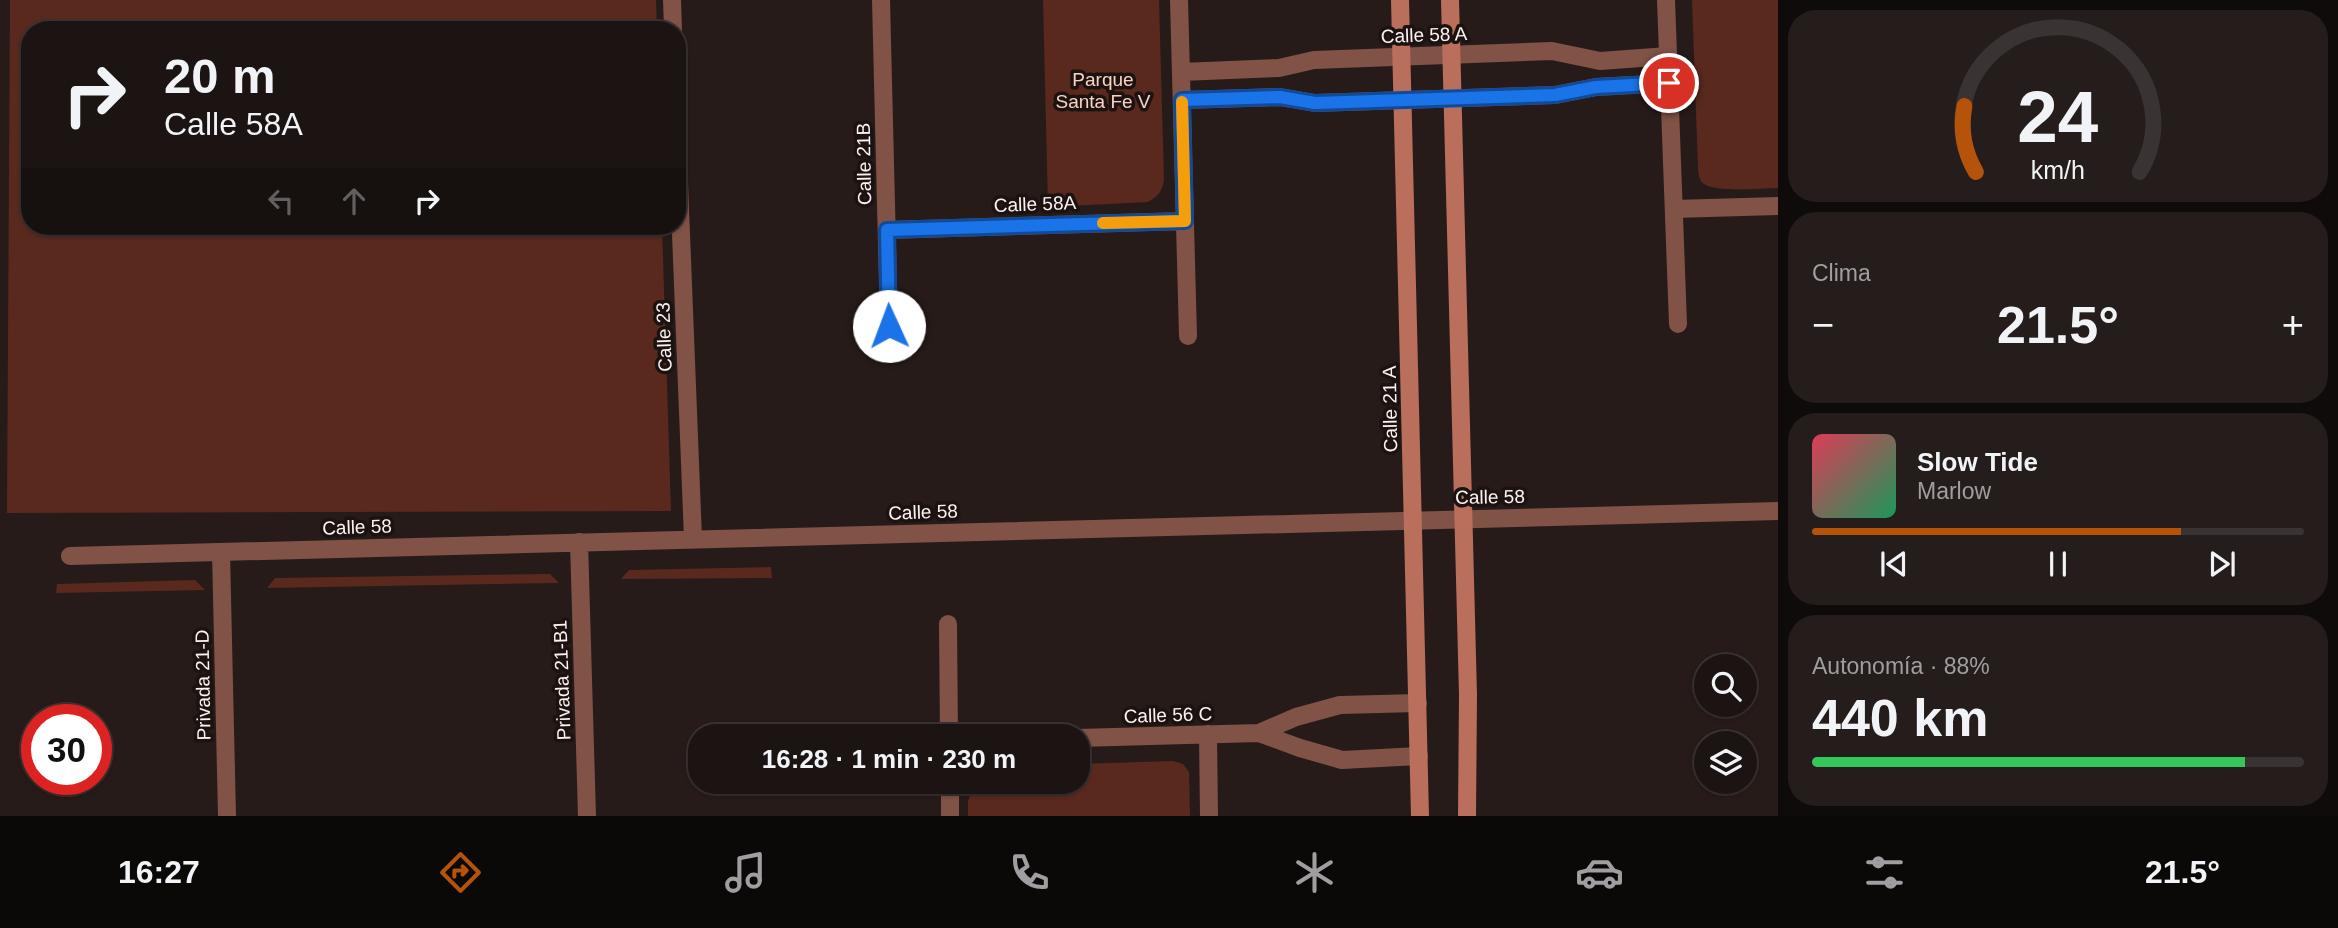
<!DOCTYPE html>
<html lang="es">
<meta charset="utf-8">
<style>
:root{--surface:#1c1413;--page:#251d1c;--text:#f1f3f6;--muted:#a09ea0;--line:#3a3333;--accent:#b45309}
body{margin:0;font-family:Arial,sans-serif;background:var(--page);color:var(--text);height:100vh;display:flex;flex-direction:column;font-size:26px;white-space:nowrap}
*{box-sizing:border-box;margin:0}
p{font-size:23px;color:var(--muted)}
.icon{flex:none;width:38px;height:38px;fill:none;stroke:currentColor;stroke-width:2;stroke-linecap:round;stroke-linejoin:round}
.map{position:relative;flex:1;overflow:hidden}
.panel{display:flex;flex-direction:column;gap:10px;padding:10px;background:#0f0b0a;width:560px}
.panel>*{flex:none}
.top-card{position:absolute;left:21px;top:21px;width:665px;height:214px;border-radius:28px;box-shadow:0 2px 5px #0004,0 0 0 2px var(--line);background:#1c1413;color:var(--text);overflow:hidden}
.buttons{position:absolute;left:1694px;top:654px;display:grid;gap:14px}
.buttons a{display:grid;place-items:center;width:63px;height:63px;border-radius:50%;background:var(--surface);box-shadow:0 2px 5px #0004,0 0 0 2px var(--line);font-size:35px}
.speed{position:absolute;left:21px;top:704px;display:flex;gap:14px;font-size:35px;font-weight:700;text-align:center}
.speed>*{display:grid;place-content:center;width:91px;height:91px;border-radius:50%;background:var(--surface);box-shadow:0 2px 5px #0004,0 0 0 2px var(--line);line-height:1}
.speed .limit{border:10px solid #d22;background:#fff;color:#111}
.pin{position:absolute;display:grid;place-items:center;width:60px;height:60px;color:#fff;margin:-30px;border:4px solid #fff;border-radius:50%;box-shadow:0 2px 7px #0007}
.me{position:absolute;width:77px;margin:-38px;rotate:358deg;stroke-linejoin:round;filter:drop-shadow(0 0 5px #0008)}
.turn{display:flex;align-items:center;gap:24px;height:147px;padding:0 28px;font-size:32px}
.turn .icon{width:91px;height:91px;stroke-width:2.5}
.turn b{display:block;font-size:49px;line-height:60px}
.lanes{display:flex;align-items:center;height:66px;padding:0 28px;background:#0003;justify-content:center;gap:35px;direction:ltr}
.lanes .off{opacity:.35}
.big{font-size:52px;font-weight:600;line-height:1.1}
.panel .widget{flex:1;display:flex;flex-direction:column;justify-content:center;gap:10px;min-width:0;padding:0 24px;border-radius:28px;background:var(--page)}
.panel .dial{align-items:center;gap:0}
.dial svg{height:182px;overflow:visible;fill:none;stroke:var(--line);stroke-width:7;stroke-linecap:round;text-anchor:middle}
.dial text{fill:var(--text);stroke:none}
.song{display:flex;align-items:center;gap:21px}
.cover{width:84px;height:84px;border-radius:10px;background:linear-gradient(135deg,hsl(350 70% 55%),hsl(150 70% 35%))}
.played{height:7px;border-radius:4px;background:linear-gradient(90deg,var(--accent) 75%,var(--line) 75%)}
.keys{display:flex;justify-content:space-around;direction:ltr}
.heat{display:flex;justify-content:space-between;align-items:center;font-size:38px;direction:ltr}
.charge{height:10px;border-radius:5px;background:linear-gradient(90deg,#34c759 88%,var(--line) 0)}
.trip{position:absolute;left:688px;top:724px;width:402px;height:70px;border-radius:28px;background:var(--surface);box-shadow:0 2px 5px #0004,0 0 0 2px var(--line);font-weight:600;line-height:70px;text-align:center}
.tab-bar{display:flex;height:112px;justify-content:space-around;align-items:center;background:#0b0808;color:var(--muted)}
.tab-bar .icon{width:49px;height:49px}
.tab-bar .selected{color:var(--accent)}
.tab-bar b{font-size:32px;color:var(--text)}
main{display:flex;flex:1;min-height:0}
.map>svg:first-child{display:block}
.green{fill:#59291e}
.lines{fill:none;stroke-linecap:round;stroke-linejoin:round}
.street{stroke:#815246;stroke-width:18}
.secondary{stroke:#ba6e5c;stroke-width:18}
.route-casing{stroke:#114b97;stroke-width:18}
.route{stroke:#1a73e8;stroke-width:12}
.slow{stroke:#f59e0b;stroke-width:12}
.labels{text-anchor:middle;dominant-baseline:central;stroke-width:7;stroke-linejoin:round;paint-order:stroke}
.street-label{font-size:19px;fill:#faf3f1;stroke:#1c1210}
.park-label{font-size:19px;fill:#f9d1c7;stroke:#1c1210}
</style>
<main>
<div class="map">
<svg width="1778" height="816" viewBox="0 0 1778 816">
<rect width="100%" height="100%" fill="#261b19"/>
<path class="green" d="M10 0H656L657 30H30V226H662L671 511 7 513Z
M1043 0H1159L1164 180C1162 191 1159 196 1148 202L1048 207Z
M1692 0H1778V188C1761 188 1718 193 1704 184 1699 181 1699 175 1698 169Z
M771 567 772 578 621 579 629 570Z
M550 574 559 583 267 588 275 578Z
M195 580 205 590 56 593 57 584Z
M1173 761 1183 764 1189 772 1190 816H968V801L975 782H1078V764Z"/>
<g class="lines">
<path class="street" d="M672 0 673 30
M881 0 889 326
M1179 0 1188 336
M1666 0 1678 324
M1181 72 1279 68 1314 60 1552 51 1600 61 1668 56
M1182 100 1280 97 1315 103 1555 95 1596 87 1669 83
M677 132 693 539
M1674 209 1778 206
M887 230 1185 221
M579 542 587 816
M221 552 227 816
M70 556 1778 511
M948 624 949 737
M1259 733 1300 748 1342 760 1419 756
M1208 734 1209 816
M1078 738 1259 733 1296 717 1340 705 1418 703
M950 782V816"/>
<path class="secondary" d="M1400 0 1420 816
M1450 0 1468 695 1467 816"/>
</g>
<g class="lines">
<defs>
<path id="route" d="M889 326 887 230 1185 221 1182 100 1280 97 1315 103 1555 95 1596 87 1669 83"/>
</defs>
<use href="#route" class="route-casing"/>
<use href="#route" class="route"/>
<path class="slow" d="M1103 223 1185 221 1182 102"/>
</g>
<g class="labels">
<g class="street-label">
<text transform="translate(1424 35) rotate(-2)">Calle 58 A</text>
<text transform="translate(864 164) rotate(-91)">Calle 21B</text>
<text transform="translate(1035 204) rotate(-2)">Calle 58A</text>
<text transform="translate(664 337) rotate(-92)">Calle 23</text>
<text transform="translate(1390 409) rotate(-91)">Calle 21 A</text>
<text transform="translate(1490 497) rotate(-1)">Calle 58</text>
<text transform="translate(923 512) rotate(-2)">Calle 58</text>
<text transform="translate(357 527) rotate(-2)">Calle 58</text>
<text transform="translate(562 680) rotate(-92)">Privada 21-B1</text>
<text transform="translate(203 685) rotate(-91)">Privada 21-D</text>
<text transform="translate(1168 715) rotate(-2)">Calle 56 C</text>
</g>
<g class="park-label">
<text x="1103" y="79">Parque<tspan x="1103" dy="22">Santa Fe V</tspan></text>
</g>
</g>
</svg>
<div class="buttons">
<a><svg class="icon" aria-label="search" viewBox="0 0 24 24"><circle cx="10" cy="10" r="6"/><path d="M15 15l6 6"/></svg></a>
<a><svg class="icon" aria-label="layers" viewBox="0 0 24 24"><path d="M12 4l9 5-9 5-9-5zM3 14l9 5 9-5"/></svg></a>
</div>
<div class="speed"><div class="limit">30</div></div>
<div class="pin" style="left:1669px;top:83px;background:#d93025"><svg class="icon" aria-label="arrive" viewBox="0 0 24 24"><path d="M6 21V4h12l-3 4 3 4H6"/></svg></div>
<svg class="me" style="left:889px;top:326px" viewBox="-20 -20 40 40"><circle r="19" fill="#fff"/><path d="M0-13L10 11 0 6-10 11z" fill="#1a73e8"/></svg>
<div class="trip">16:28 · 1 min · 230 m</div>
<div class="top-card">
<div class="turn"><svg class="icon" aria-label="right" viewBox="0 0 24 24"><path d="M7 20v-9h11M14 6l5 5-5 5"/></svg><div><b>20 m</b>Calle 58A</div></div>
<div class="lanes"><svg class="icon off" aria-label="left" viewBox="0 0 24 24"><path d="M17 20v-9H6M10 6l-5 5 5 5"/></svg><svg class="icon off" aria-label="ahead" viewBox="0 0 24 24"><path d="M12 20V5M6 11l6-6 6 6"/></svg><svg class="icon" aria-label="right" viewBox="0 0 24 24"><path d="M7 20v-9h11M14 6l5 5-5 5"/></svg></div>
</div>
</div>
<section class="panel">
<div class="widget dial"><svg viewBox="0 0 100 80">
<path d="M14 69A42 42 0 1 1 86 69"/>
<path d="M14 69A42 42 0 0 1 9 40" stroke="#b45309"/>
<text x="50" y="56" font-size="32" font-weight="700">24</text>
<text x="50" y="72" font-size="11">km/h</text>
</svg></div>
<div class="widget"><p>Clima</p>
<div class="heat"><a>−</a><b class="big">21.5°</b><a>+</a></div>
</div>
<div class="widget">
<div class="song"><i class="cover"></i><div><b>Slow Tide</b><p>Marlow</p></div></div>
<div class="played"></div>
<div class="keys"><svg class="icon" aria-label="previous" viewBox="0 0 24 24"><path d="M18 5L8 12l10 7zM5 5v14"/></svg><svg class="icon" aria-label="pause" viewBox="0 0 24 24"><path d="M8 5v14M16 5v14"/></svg><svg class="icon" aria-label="next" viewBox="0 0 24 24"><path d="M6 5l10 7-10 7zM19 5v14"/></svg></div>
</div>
<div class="widget"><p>Autonomía · 88%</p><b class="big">440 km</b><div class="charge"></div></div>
</section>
</main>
<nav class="tab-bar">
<b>16:27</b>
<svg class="icon selected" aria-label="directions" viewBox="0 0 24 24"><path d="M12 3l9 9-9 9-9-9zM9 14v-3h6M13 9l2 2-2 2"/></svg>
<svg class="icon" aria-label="music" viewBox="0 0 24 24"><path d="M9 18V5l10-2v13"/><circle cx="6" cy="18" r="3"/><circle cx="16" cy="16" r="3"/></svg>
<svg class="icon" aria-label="phone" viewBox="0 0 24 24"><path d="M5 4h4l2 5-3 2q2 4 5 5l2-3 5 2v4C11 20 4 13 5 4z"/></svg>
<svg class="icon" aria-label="climate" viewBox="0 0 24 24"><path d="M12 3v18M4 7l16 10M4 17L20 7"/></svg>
<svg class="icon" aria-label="car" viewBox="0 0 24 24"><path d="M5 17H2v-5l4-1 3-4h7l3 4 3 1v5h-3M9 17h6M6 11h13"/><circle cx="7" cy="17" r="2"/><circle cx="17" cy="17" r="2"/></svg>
<svg class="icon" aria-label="filters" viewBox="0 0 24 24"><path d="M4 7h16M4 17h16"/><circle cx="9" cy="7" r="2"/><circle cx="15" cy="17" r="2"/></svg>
<b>21.5°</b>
</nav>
